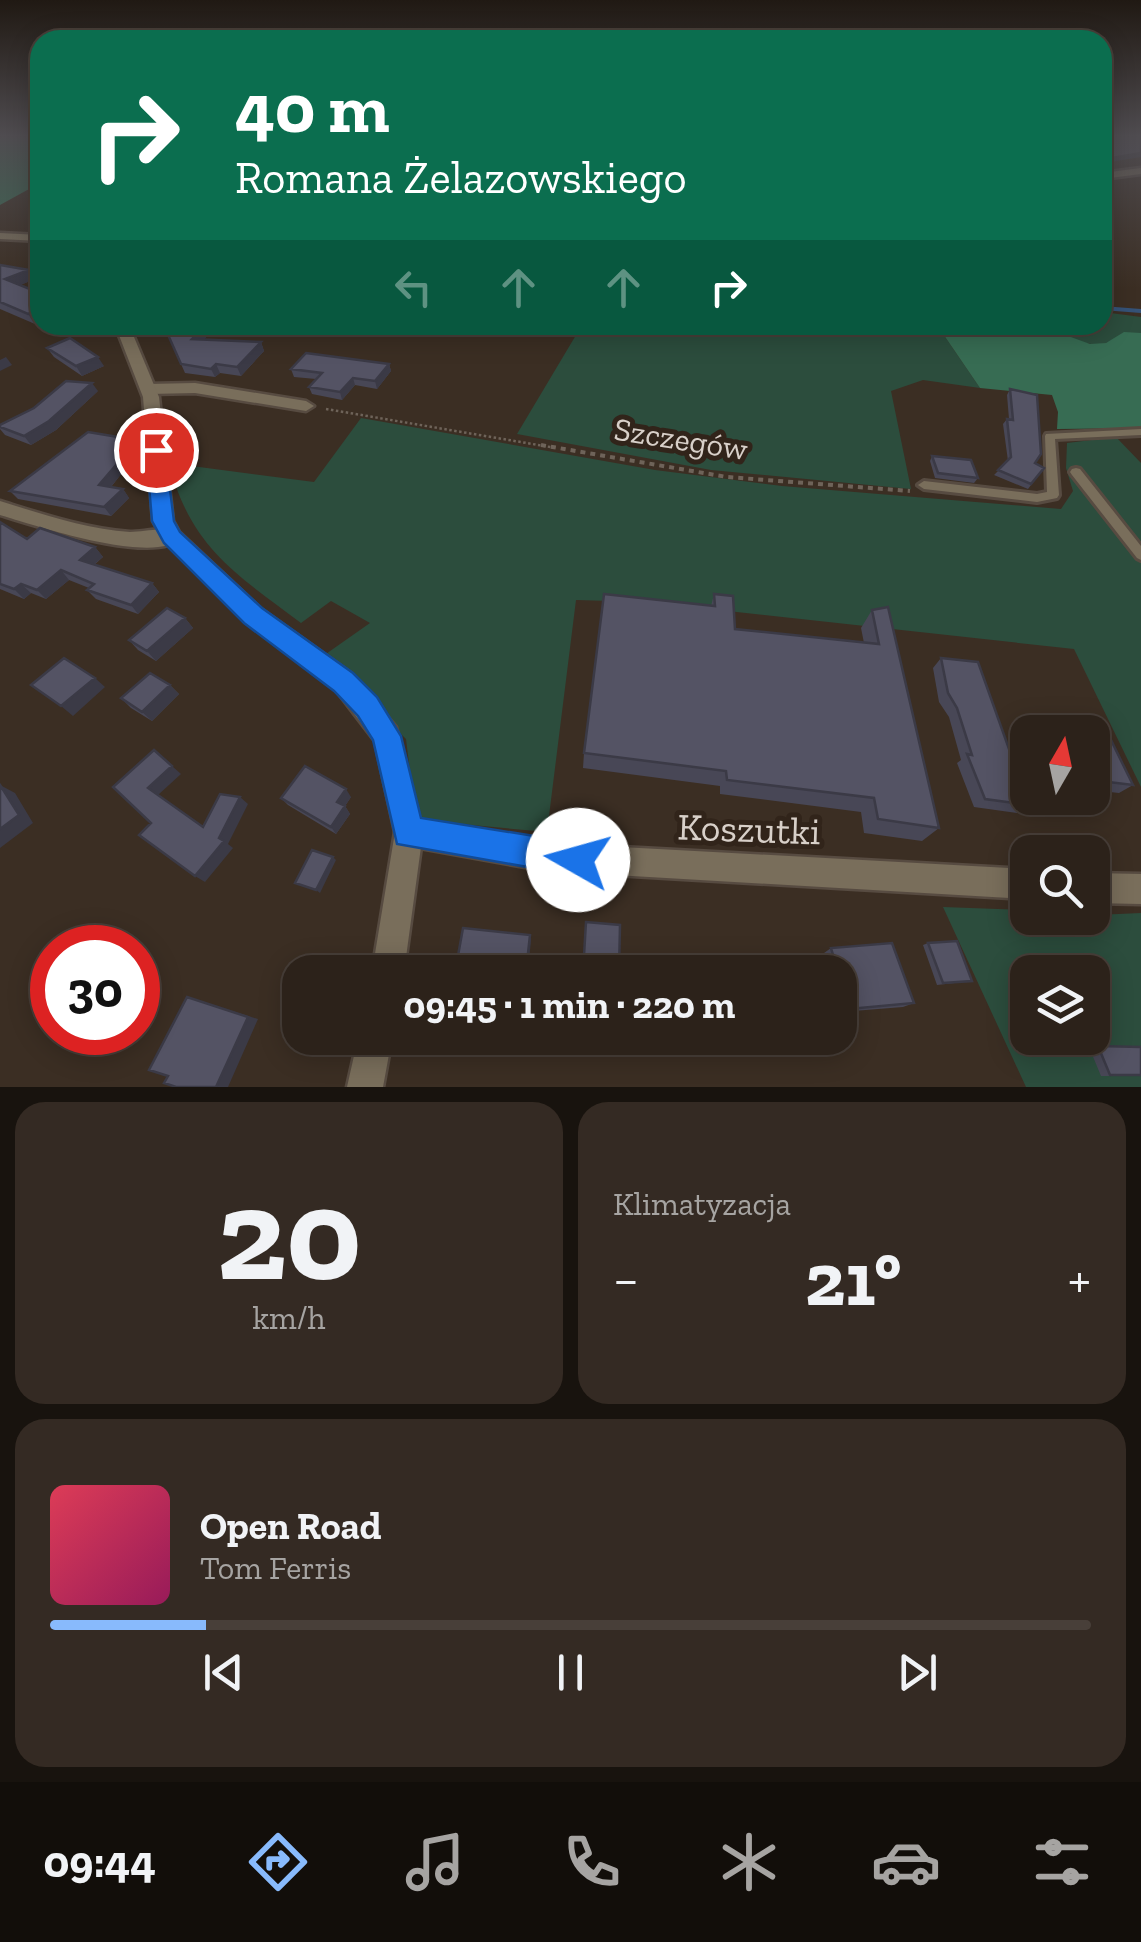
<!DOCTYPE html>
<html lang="pl">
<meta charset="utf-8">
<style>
:root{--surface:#2c221a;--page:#342a23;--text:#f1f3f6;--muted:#a6a4a2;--line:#483f39;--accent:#88bafc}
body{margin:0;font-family:"Zilla Slab",serif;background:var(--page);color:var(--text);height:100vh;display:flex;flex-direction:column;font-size:38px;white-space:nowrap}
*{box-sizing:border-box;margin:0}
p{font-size:32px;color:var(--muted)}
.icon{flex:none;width:55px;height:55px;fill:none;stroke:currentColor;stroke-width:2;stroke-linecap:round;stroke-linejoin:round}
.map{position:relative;height:1087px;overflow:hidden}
.sheet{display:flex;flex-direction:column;gap:15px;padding:15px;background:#18130e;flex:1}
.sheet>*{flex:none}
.top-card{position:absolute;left:30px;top:30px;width:1082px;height:305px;border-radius:30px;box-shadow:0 5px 25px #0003,0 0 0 2px var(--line);background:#0b6e4f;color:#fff;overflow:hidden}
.needle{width:65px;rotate:9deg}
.buttons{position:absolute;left:1010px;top:715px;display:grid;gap:20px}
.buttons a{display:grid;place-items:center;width:100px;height:100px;border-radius:20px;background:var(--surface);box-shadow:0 5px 25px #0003,0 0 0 2px var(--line);font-size:50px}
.speed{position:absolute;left:30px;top:925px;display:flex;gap:20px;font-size:50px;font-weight:700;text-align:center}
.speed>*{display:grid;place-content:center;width:130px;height:130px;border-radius:50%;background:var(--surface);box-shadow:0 5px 25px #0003,0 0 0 2px var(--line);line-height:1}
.speed .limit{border:15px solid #d22;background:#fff;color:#111}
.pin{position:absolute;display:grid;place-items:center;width:85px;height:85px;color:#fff;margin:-42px;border:5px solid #fff;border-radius:50%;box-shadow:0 2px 10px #0007}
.me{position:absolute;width:110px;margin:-55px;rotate:277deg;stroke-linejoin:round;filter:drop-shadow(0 0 8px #0008)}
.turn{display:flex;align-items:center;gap:35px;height:210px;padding:0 40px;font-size:45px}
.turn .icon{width:130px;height:130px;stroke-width:2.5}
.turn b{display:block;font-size:70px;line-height:85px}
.lanes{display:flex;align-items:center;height:95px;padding:0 40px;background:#0003;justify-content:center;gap:50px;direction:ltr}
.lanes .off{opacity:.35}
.big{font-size:75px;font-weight:800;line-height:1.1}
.sheet .tile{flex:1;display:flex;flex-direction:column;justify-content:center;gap:15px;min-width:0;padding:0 35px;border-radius:30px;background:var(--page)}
.sheet .dial{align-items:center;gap:0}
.dial b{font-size:130px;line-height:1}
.song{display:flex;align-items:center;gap:30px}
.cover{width:120px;height:120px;border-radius:15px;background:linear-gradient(135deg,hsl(350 70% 55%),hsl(330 70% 35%))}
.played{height:10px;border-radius:5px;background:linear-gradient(90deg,var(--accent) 15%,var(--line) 15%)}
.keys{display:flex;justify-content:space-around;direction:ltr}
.heat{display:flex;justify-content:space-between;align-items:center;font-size:55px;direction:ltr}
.sheet .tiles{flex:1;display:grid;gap:15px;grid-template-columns:1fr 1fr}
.tile:last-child{grid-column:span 2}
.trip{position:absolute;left:282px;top:955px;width:575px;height:100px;border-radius:30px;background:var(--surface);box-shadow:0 5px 25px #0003,0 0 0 2px var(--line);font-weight:800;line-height:100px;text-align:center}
.tab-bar{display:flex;height:160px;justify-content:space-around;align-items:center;background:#120e0a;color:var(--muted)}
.tab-bar .icon{width:70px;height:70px}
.tab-bar .current{color:var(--accent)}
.tab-bar b{font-size:45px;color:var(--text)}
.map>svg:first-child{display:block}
.green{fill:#2c4d3d;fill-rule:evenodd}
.forest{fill:#376c53}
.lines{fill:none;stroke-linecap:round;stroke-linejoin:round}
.stream{stroke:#355277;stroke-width:4}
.service-casing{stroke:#574b41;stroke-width:6}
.minor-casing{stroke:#574b41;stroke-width:5}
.tertiary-casing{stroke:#574b41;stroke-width:5}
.path-far1{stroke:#6e6359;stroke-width:2.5;stroke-dasharray:2.5 2.5;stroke-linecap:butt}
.path{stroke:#6e6359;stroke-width:4;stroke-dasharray:5 5;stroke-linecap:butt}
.service{fill:#796e5b;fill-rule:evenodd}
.minor{fill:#796e5b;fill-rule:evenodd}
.tertiary{fill:#796e5b;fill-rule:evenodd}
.wall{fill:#484756}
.shaded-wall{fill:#3b3a46}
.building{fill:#545364;stroke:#3b3a46;stroke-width:2.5}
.route{fill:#1a73e8;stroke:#114b97;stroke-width:2.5}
.labels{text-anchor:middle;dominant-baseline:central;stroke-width:10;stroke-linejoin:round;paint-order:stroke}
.street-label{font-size:32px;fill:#d8d0c9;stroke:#31241a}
.near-street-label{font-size:38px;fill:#d8d0c9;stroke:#31241a}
</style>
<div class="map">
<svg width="1141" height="1087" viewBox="0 0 1141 1087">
<rect width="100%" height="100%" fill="#3b2e23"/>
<path class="green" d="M1103 312 1141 317V333C1124 332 1117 341 1102 344 1082 347 1056 332 1038 325H1102Z
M582 325H937L980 388 923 380 891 391 911 489 711 470 517 434Z
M361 418 655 470 782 486 1061 509 1073 491 1066 468 1067 443 1116 437 1141 463V787L1074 649 646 602 576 600 547 832 416 820 406 739 323 656 370 623 331 601 301 623C236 574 190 547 169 463L314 482Z
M943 907 1027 910 1028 918 1141 913V1087H1026ZM1028 972H1092V1038H1028Z"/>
<path class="forest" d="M0 137H40V183L0 205Z
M937 325H1038L1090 344 1106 343 1124 332 1141 333V428L1057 429 1058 412 1052 395 980 388Z"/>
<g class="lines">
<path class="stream" d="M1102 308 1141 311"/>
<defs>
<path id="service" d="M1141 429V435L1055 439 1059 495 1057 498 1037 502 924 489 918 485 924 481 1037 494 1047 492 1045 436 1046 434Z
M1076 468 1080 469 1141 546V560L1137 558 1072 475 1070 472 1072 469Z"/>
<path id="minor" d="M1141 168V174L1102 179V173Z
M195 383 306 401 314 406 306 411 195 393 149 394 141 389 149 384Z
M0 501C42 514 86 529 130 532 146 532 171 524 182 537 157 567 34 525 0 515Z
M409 818 547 843 1028 869V899L547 871 409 846 399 842 395 832 399 822Z
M1092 873 1141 874V904L1092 903Z"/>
<path id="tertiary" d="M0 233 40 235V241L0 239Z
M115 325H129L159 397 173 521 179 532 261 609 352 674 396 727 423 832 404 972H372L395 832 375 741 336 690 245 621 165 542 153 521 143 397Z
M358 1038H392L383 1087H347Z"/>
</defs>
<use href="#service" class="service-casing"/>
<use href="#minor" class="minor-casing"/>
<use href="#tertiary" class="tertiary-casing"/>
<path class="path-far1" d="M326 409 556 448"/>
<path class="path" d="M541 445 727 477 910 491"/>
<use href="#service" class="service"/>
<use href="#minor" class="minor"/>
<use href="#tertiary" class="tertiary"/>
</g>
<path class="wall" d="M0 265 29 270 35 279 20 285 40 293V321L35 324 0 309Z
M179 325H213L215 328 204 339 261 342 264 351 241 376 220 373 215 377 185 373 181 364Z
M47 348 104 366 82 376 54 357Z
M389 364 391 371 377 389 355 385 342 400 312 394 309 387 316 379 294 377 291 369Z
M1010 389 1035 463 1044 468 1028 489 994 475 1008 461 1003 424 1007 419H1009L1007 395Z
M98 391 56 430 31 445 5 435 0 429V425Z
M130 446 127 451 133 459 111 487 123 489 129 498 111 516 18 499 10 491Z
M932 456 978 478 974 483 935 478 930 461Z
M0 522 27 539 95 547 103 557 94 565 152 583 159 592 138 614 96 599 87 590 89 588 69 580 46 599 31 593 24 599 0 589Z
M714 594 735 629 864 643 861 628 872 610 939 828 922 841 864 833 861 812 720 794V786L583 768 584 753 711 606Z
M185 618 193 628 156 661 138 650 129 640Z
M941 658 1029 805 1017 813 974 807 957 763 961 760 949 717 939 702 933 668Z
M170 685 179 694 152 721 131 708 121 698Z
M1046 724 1070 732H1036Z
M1092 736 1133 785 1119 793 1092 790Z
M351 797 345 806 350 814 336 834 288 805 281 798Z
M928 943 972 981 937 985 923 945Z
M831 948 914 1003 903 1007 841 1012 840 972H829L824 953Z
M1098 1046 1141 1076H1101L1089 1047Z"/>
<path class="shaded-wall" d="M1141 153V157L1104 163 1106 159Z
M29 270 35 279 11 289 5 279Z
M40 309V321L35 324 28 314Z
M206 325H213L215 328 197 347 192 339Z
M261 342 264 351 241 376 237 367Z
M6 357 12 365 0 371V360Z
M98 357 104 366 82 376 76 366Z
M216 364 220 373 215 377 211 369Z
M389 364 391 371 377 389 375 381Z
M353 378 355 385 342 400 340 392Z
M92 383 98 391 56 430 31 445 24 436Z
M124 438 130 446 127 452 128 451 133 459 106 493 99 485Z
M123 489 129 498 111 516 104 507Z
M95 547 103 557 88 569 80 560Z
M61 570 69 580 46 599 37 590Z
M152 583 159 592 138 614 131 605Z
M21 584 31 593 24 599 14 589Z
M185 618 193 628 156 661 147 651Z
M95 678 105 687 73 716 61 706Z
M170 685 179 694 152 721 142 712Z
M172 766 181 774 158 795 148 788Z
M0 785 15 793 33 823 0 848Z
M346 789 351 797 345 806 350 814 336 834 331 827 337 802Z
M240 797 248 804 228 844 233 848 205 882 195 876 219 838Z
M333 857 336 860 320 893 316 890Z
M530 935 531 940 528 972H526Z
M187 997 258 1019 228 1087H216Z"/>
<path class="building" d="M1102 137H1141V153L1106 159 1102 158Z
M0 265 29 270 5 279 40 293V309L28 314 0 302Z
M179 325H206L192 339 261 342 237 367 216 364 211 369 181 364 169 337Z
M70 338 98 357 76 366 47 348Z
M306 353 389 364 375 381 353 378 340 392 309 387 322 373 291 369Z
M66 381 92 383 49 421 24 436 0 427V425L34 408Z
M1010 389 1037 395 1041 454 1035 463 1044 468 1031 484 998 470 1011 457 1007 419 1013 420Z
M88 432 124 438 117 451H128L99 485 123 489 104 507 10 491Z
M932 456 971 460 978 478 938 473Z
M0 522 27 539 40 528 95 547 80 560 152 583 131 605 87 590 94 584 61 570 37 590 21 584 14 589 0 584Z
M604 594 715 606 714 594 733 596 735 629 879 644 872 610 888 607 939 828 878 819 874 798 727 780 726 771 584 753Z
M167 608 185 618 147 651 129 640Z
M64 658 95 678 61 706 31 685Z
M941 658 978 662 1029 805 985 799 967 754 972 755 957 708 948 693Z
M150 673 170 685 142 712 121 698Z
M1046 724 1067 727 1070 732H1049Z
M1092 736 1110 738 1133 785 1092 780Z
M154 750 172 766 148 788 203 827 220 794 240 797 219 838 224 841 195 876 139 835 151 823 113 787Z
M305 766 346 789 337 802 345 806 331 827 281 798Z
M0 785 19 815 0 829Z
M312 850 333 857 316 890 295 883Z
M586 922 620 925 619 972H583Z
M463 928 530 935 526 972H455Z
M957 941 972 981 943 983 928 943Z
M892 943 914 1003 849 1009 840 978V972H838L831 948Z
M187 997 248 1017 216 1087H176L164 1083 168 1076 149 1070Z
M1098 1046 1141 1047V1075H1110Z"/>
<linearGradient id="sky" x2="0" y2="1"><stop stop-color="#201913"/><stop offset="0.47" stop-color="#4f4c50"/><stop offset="1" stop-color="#4f4c50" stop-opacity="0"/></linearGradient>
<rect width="1141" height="289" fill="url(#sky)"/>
<path class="route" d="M156 444 165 450 174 521 180 532 262 608 353 673 377 697 401 736 421 818 578 843 590 848 595 860 590 871 578 876 397 844 373 740 358 716 334 691 244 623 164 543 152 521 146 450Z"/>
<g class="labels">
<g class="street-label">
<text transform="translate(681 439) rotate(9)">Szczegów</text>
</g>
<g class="near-street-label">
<text transform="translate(749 829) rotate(2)">Koszutki</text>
</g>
</g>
</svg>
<div class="buttons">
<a><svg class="needle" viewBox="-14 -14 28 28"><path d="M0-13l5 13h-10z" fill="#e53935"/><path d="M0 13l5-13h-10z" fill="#a6a4a2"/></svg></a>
<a><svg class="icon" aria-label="search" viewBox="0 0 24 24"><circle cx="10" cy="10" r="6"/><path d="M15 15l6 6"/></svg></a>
<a><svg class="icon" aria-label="layers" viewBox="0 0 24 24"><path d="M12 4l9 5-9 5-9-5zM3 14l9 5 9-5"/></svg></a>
</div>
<div class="speed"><div class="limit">30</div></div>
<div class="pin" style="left:156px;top:450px;background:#d93025"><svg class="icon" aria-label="arrive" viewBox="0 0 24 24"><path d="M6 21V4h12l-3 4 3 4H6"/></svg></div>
<svg class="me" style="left:578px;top:860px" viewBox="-20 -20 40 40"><circle r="19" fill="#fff"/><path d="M0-13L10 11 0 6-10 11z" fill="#1a73e8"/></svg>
<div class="trip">09:45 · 1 min · 220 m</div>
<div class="top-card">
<div class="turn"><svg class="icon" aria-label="right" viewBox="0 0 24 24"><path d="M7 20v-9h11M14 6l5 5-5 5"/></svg><div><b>40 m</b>Romana Żelazowskiego</div></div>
<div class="lanes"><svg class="icon off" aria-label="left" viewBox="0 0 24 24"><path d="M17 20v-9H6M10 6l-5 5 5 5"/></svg><svg class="icon off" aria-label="ahead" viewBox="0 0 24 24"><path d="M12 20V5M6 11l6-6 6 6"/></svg><svg class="icon off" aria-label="ahead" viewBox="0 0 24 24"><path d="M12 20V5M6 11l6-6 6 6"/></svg><svg class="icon" aria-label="right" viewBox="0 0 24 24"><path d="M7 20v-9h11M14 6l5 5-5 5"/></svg></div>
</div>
</div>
<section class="sheet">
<div class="tiles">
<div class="tile dial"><b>20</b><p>km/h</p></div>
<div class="tile"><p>Klimatyzacja</p>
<div class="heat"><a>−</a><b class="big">21°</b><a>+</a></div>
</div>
<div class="tile">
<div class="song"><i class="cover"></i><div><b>Open Road</b><p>Tom Ferris</p></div></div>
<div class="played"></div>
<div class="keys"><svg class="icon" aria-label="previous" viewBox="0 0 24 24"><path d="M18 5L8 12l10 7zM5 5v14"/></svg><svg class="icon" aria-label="pause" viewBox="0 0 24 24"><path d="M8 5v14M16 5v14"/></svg><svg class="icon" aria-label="next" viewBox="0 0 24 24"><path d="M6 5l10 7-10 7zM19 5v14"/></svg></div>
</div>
</div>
</section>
<nav class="tab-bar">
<b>09:44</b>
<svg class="icon current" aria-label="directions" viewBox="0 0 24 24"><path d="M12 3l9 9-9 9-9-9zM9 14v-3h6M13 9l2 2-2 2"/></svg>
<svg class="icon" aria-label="music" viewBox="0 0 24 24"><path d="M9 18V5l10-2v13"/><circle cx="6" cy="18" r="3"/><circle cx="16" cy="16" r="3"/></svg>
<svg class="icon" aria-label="phone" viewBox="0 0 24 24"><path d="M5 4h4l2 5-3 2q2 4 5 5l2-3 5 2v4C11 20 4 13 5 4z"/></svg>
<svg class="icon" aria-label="climate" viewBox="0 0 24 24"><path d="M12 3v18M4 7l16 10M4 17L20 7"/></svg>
<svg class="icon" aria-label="car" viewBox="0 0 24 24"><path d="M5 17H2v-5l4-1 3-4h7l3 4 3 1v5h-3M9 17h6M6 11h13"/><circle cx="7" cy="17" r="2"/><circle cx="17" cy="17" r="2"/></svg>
<svg class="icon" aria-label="filters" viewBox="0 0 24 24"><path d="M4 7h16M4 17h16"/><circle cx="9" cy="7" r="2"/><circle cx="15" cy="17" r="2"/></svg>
</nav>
